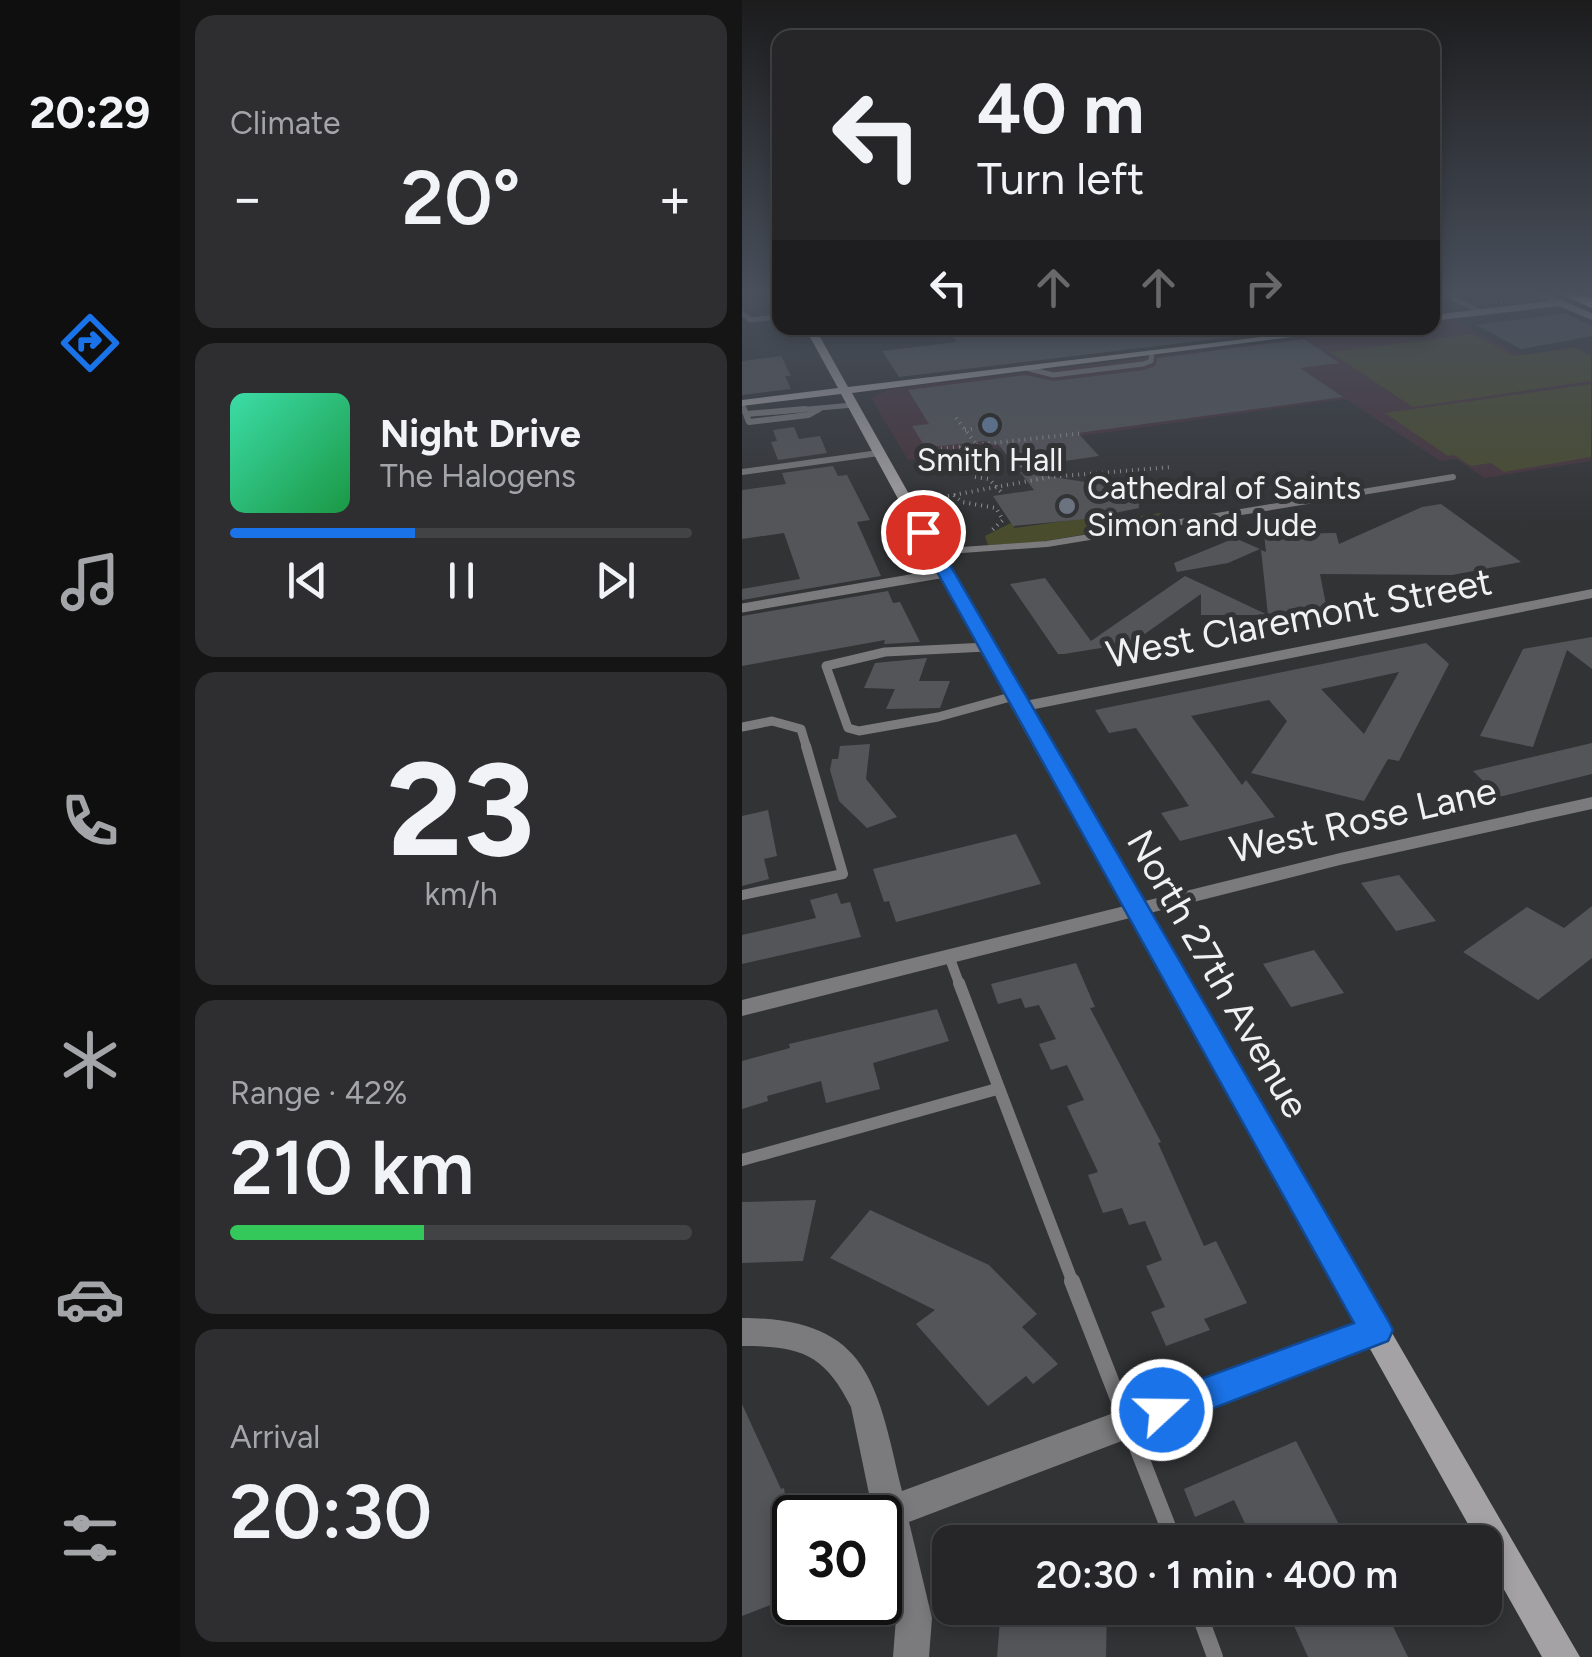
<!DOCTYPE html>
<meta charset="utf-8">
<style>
:root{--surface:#262628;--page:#2e2e30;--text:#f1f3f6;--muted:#a4a5a8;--line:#424345;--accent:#1a73e8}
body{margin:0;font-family:Figtree,sans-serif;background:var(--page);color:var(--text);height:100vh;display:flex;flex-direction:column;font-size:38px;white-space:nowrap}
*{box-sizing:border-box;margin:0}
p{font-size:32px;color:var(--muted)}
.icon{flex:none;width:55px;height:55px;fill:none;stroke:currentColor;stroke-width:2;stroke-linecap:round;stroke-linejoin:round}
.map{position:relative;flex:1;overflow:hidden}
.details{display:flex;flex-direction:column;gap:15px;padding:15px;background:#151516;width:562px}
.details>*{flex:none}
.top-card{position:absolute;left:30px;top:30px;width:668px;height:305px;border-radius:20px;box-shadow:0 5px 15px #0003,0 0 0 2px var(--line);background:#262628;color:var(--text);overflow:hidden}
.speed{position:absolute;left:30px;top:1495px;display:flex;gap:20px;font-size:50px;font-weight:700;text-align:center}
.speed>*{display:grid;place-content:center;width:130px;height:130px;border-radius:50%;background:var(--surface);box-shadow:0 5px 15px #0003,0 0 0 2px var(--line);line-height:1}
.speed .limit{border:5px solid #111;border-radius:15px;background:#fff;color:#111}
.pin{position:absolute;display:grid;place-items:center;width:85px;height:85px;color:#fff;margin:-42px;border:5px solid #fff;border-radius:50%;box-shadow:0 2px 10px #0007}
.me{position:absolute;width:110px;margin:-55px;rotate:69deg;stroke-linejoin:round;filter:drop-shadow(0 0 8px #0008)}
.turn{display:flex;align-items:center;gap:35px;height:210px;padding:0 40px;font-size:45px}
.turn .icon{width:130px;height:130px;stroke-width:2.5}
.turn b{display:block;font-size:70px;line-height:85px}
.lanes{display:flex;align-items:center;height:95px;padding:0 40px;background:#0003;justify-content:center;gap:50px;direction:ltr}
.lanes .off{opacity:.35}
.big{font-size:75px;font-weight:600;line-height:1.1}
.details .widget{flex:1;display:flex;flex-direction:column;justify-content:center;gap:15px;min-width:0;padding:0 35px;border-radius:20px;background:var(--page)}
.details .dial{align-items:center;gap:0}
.dial b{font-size:130px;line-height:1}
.song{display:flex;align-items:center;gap:30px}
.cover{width:120px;height:120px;border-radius:15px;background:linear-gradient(135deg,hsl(160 70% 55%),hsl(140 70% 35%))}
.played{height:10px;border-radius:5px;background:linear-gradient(90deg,var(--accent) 40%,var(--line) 40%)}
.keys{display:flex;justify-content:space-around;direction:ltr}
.heat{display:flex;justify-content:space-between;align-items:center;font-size:55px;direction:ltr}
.charge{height:15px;border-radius:8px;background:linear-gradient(90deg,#34c759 42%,var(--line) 0)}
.trip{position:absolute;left:190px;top:1525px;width:570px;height:100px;border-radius:20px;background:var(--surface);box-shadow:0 5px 15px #0003,0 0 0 2px var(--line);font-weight:600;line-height:100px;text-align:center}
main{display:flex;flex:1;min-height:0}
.tab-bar{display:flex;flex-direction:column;width:180px;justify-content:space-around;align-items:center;background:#0f0f10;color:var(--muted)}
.tab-bar .icon{width:70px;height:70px}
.tab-bar .on{color:var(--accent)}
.tab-bar b{font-size:45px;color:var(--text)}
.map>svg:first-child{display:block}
.education{fill:#47343d}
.green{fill:#494c2d}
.building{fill:#545558;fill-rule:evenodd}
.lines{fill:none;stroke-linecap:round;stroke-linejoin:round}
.path{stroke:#959698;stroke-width:4;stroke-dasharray:1 5;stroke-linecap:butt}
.lane-far5{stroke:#7b7a7c;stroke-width:5}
.lane-far4{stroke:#7b7a7c;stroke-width:6}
.lane-far3{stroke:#7b7a7c;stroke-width:9}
.lane-far2{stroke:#7b7a7c;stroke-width:10}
.lane-far1{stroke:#7b7a7c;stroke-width:12}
.lane{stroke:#7b7a7c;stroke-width:16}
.street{fill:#7b7a7c;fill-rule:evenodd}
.secondary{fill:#a4a2a4;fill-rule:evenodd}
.highway{fill:#e0dde0;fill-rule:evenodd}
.path-bridge{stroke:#959698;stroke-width:2.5;stroke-dasharray:1 4;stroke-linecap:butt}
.route{fill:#1a73e8;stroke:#114b97;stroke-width:2.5}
.service-dot{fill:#5c6f8a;stroke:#323335;stroke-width:4}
.worship-dot{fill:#6b7280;stroke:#323335;stroke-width:4}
.labels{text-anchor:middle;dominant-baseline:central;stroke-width:10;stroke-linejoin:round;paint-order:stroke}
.far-poi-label{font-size:32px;fill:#f1f1f3;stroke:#323335}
.street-label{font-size:38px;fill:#f1f1f3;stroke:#323335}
</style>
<main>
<nav class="tab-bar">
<b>20:29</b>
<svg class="icon on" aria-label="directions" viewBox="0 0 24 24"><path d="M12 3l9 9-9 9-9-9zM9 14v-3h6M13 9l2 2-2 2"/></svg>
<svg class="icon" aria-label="music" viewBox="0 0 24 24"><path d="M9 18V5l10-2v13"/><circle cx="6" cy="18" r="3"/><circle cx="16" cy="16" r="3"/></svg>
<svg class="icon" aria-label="phone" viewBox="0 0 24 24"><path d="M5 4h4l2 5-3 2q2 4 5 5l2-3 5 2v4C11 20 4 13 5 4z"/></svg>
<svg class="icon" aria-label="climate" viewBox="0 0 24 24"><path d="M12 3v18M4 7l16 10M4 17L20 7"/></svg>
<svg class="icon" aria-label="car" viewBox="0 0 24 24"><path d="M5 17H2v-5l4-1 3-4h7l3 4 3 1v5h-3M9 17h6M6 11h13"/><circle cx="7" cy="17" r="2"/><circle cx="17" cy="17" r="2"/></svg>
<svg class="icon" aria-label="filters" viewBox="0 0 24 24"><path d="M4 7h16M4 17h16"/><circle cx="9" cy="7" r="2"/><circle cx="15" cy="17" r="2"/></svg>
</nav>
<section class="details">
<div class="widget"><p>Climate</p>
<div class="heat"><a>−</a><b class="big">20°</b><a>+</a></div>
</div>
<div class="widget">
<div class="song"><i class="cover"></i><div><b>Night Drive</b><p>The Halogens</p></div></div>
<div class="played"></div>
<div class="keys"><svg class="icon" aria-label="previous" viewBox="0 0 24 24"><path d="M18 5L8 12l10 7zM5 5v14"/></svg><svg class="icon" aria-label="pause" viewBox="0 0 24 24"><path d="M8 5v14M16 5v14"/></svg><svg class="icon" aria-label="next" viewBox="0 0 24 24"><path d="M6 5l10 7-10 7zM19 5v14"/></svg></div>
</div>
<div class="widget dial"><b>23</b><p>km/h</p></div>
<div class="widget"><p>Range · 42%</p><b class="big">210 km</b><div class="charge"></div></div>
<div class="widget"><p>Arrival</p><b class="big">20:30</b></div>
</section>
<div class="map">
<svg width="850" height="1657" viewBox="0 0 850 1657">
<rect width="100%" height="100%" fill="#323335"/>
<path class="education" d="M710 320 778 355 833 347 849 355V461L743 478 714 459 698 461 604 399 166 460 129 398 148 389 646 328H690V322Z"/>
<path class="green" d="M730 334 772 356 833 348 849 356V381L671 407 588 352Z
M849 384V457L762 472 749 463 729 466 712 455 706 456 643 413Z
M418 513 425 520 298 542 246 545 243 536 269 523 273 528 373 514 378 519Z"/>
<path class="building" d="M823 313 850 326V336L779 349 734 325Z
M202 328H544L548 330 157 377 140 351 215 342Z
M562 339 597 363 558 368 601 397 336 433 357 456 275 468 256 444 248 445 244 441 189 447 182 445 170 426 187 424 166 390 284 375 312 381 402 370 413 366 416 358Z
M39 356 49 376H43L49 389 0 395V361Z
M52 427 57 439 78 436 85 453 36 460 29 442 35 441 31 430Z
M91 466 96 476 105 475 128 520 115 522 139 576 0 600V589L58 579 42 533 0 539V490L44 484 40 473Z
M278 472 396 490 397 508 344 519 271 526 251 496 292 490Z
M699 504 779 562 710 575 578 574 586 615H459V594L390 643 322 654H316L268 584 303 578 349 641 443 576 526 615 519 550 524 552 522 534 594 533 597 544 680 507Z
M493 538 518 549 486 563 435 572 432 563Z
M146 591 151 603 158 602 178 642 142 644 143 640 0 666V616Z
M850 637V669L825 650 791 747 738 736 781 649Z
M684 643 707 664 657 761 646 759 622 801 509 773 545 721 527 700 449 716 500 785 504 780 533 817 438 841 419 813 447 806 394 728 367 733 353 710ZM657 672 622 734 579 689Z
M185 658 177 681H208L198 708 144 709 153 689 122 688 133 663Z
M850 743V774L757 797 731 771Z
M128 744 124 779 155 817 125 828 97 801 88 770 90 759H96L98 746Z
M26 810 35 856 22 859 27 879 0 886V816Z
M274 834 299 884 154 922 147 901 142 902 131 869Z
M657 875 694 921 654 931 619 883Z
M95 893 99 904 108 902 119 937 0 964V935L74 918 68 900Z
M850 906V958L796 1000 721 952 785 907 822 928Z
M572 950 602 993 549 1007 521 964Z
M334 963 353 1007 348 1008 419 1142 416 1143 462 1246 474 1241 505 1303 462 1319 468 1330 424 1346 409 1312 423 1307 404 1266 420 1260 403 1221 387 1225 380 1208 361 1213 346 1175 356 1172 325 1106 342 1100 325 1065 309 1070 297 1044 314 1039 297 1005 283 1008 279 998 256 1004 249 984Z
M195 1009 207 1041 131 1063 138 1089 84 1103 79 1081 25 1096 26 1101 0 1109V1061L48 1048 47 1044Z
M74 1200 61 1261 0 1263V1202Z
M128 1210 247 1265 295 1314 280 1327 316 1364 291 1384 284 1376 246 1406 174 1324 193 1310 88 1258Z
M0 1404 39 1489 42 1488 52 1554V1596L0 1616Z
M554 1441 603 1536 588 1542H533L524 1524 507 1532 492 1500 453 1517 442 1489Z
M259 1608H365L364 1657H255Z
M544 1608H642L666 1657H566Z"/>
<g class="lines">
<path class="path" d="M214 418 238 449 222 451 218 446
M223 430 235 428
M187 450 342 433
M249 455 259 469
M249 471 284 464
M233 477 247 479 261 494
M212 495 220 502 254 508 261 520 249 531
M206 496 308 477 430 467"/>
<path class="lane-far5" d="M698 292 739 312
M0 313 8 320 38 317
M284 368 311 375 401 364 409 361 410 353
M0 404 3 412
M33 412 111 405
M72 412 77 409"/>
<path class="lane-far4" d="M2 409 7 422 66 415 77 409
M4 414 63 409
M0 472 137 453
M192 552 305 544 711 477"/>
<path class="lane-far3" d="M0 608 203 573
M245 647 143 652 84 666 106 728 117 731 196 717 272 696
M0 727 30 721 59 729 65 749"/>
<path class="lane-far2" d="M0 895 101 874 64 746
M207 956 218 986"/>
<path class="lane-far1" d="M217 983 331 1283
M0 1160 255 1089"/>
<path class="lane" d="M330 1281 432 1542
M455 1608 473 1657"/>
<path class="street" d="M850 589V598L278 712 269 707 278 702Z
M850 797V809L598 865 0 1016V1000L598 853Z
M634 1316 645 1320 649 1330 645 1340 167 1522 190 1618 187 1657H151L154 1618 138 1541V1518H132L109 1407C82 1353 58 1346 0 1346V1318C128 1318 135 1385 160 1491Z"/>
<path class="secondary" d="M789 292H800L850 313V320L817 306 690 321V315L807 301Z
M63 328H73L106 387 595 328H620L110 393 291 714 838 1657H800L742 1554V1542H736L273 714 99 394 0 406V400L96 388Z"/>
<path class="highway" d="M814 292H832L850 299V308Z"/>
<path class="path-bridge" d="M759 293 732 299 751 303 850 296"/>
</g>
<linearGradient id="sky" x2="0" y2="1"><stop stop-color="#1c1c1d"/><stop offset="0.56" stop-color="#49505c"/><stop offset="1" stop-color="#49505c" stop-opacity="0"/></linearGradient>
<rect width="850" height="524" fill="url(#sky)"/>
<path class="route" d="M175 529 189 532 646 1320 651 1330 646 1341 420 1428 407 1423 402 1410 407 1398 612 1323 173 532Z"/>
<circle class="service-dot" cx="248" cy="425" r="10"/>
<circle class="worship-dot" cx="325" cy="506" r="10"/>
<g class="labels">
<g class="far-poi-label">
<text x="248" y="460">Smith Hall</text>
<text x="345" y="488" text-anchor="start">Cathedral of Saints<tspan x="345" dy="37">Simon and Jude</tspan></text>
</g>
<g class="street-label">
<text transform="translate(557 618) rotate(-11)">West Claremont Street</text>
<text transform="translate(621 820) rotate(-13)">West Rose Lane</text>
<text transform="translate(476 974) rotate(60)">North 27th Avenue</text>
</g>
</g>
</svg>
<div class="speed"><div class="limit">30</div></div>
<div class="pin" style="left:181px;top:532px;background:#d93025"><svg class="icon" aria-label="arrive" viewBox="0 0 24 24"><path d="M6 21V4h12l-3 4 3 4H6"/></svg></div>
<svg class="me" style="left:420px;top:1410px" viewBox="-20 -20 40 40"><circle r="17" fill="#1a73e8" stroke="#fff" stroke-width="3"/><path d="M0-11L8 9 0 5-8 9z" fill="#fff"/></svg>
<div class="trip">20:30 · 1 min · 400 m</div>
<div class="top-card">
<div class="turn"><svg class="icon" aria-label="left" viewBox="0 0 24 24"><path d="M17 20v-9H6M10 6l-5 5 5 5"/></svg><div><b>40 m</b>Turn left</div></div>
<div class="lanes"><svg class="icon" aria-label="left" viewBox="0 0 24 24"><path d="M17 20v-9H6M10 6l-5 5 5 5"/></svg><svg class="icon off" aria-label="ahead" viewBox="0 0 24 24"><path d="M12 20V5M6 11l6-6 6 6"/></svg><svg class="icon off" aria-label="ahead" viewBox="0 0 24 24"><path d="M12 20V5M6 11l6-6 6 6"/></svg><svg class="icon off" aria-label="right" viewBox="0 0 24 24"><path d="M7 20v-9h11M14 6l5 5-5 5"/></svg></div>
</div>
</div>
</main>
